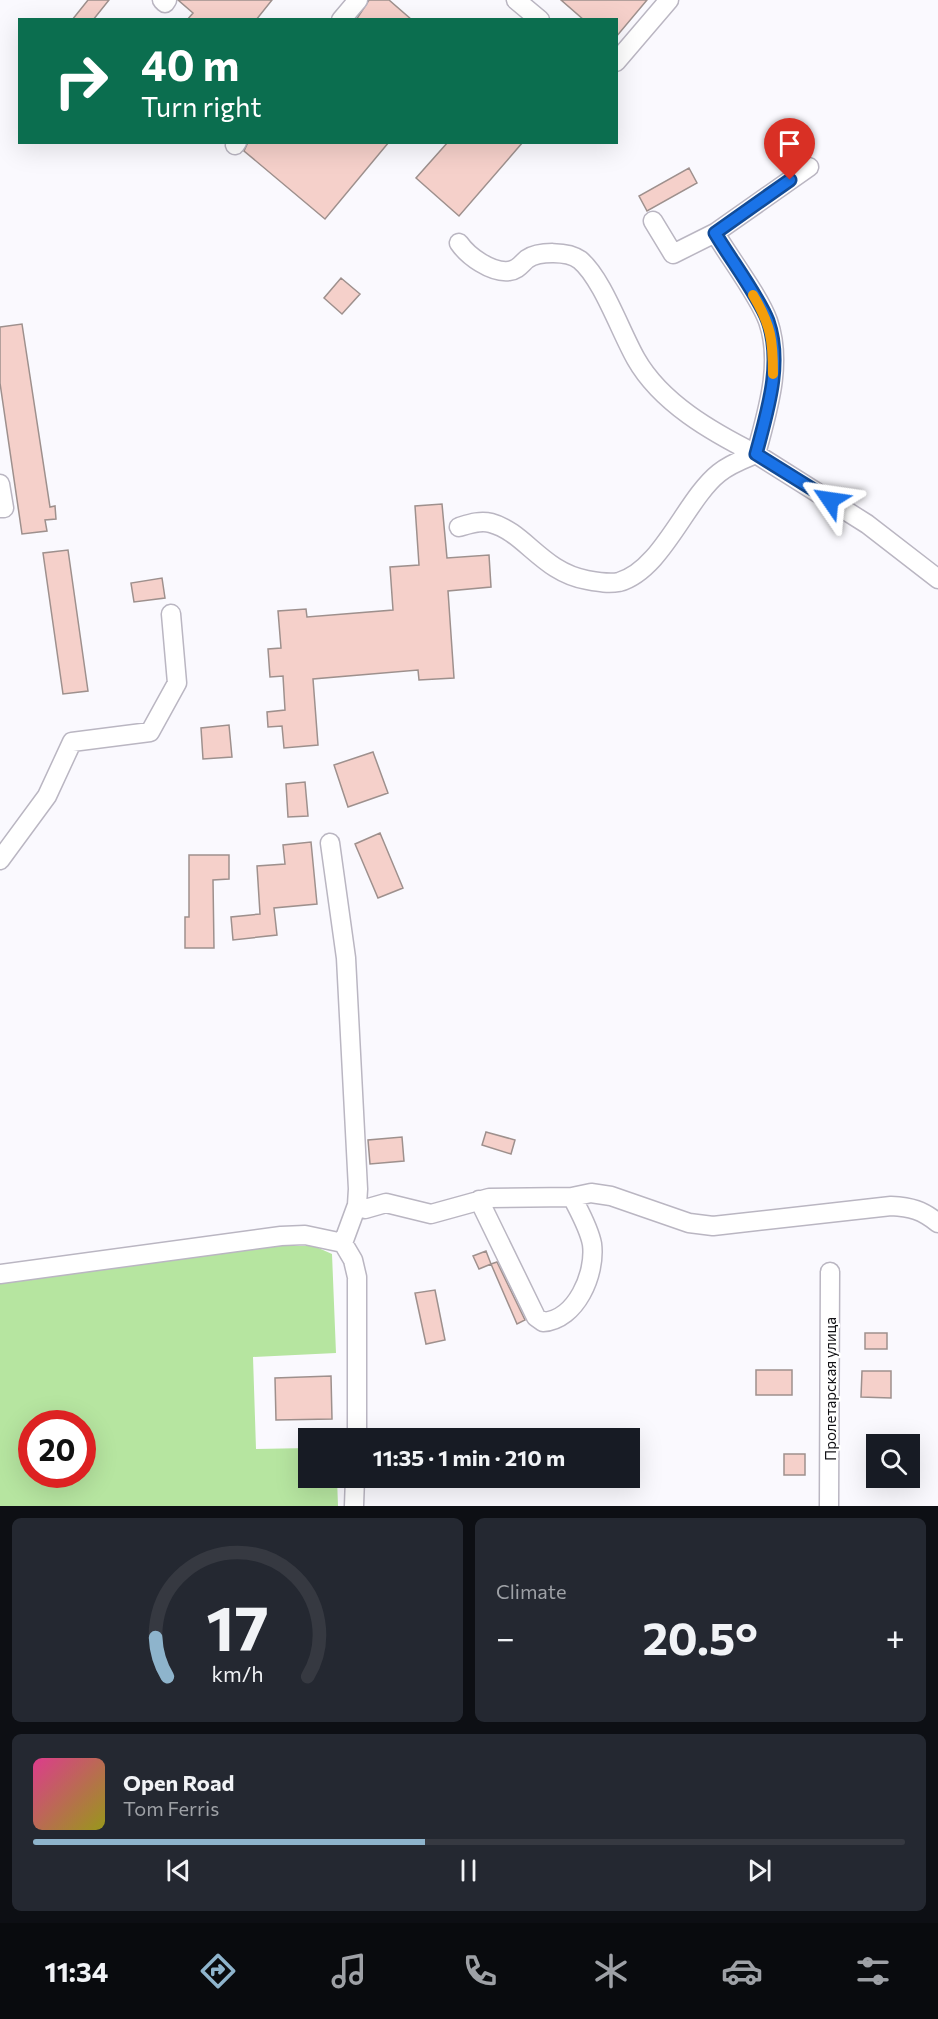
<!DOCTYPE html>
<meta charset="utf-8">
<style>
:root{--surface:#171b24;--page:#242831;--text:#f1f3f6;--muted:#9ea1a6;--line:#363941;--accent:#8eb4cc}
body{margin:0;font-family:Commissioner,sans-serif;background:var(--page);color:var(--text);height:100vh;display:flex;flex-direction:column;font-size:22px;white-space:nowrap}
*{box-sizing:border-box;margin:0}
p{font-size:20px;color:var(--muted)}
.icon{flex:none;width:33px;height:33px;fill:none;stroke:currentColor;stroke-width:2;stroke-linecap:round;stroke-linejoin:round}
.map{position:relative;height:1506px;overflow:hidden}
.side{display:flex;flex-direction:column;gap:12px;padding:12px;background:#0d0f14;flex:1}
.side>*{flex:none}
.guide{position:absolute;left:18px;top:18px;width:600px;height:126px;border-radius:0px;box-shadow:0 6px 24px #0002;background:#0b6e4f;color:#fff;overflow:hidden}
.buttons{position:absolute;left:866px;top:1434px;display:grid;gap:12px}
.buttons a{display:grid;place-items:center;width:54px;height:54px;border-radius:0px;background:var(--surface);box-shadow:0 6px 24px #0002;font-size:30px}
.speed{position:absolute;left:18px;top:1410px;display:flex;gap:12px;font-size:30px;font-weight:700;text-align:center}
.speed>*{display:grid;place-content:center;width:78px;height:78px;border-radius:50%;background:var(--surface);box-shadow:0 6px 24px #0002;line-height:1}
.speed .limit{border:9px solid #d22;background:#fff;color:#111}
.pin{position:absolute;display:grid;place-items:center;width:51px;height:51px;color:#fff;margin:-62px -26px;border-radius:50% 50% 50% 0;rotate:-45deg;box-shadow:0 0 6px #0007}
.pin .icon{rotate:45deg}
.me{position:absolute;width:66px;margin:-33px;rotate:302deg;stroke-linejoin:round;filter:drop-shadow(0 0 4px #0008)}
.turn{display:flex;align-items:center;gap:21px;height:126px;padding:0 24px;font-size:27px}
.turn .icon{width:78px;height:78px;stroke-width:2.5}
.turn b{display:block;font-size:42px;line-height:51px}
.big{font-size:45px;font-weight:700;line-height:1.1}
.side .widget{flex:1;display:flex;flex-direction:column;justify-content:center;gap:9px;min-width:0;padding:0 21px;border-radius:9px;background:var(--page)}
.side .dial{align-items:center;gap:0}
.dial svg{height:156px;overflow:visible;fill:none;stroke:var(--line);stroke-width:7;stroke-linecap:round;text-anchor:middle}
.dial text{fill:var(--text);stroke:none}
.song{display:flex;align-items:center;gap:18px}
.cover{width:72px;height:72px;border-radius:9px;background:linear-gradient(135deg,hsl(330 70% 55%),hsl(60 70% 35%))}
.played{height:6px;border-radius:3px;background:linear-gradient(90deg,var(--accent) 45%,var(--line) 45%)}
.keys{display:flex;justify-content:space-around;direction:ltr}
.heat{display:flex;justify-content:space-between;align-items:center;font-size:33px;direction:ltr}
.side .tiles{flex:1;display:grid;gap:12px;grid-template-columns:1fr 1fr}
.widget:last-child{grid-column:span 2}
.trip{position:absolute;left:298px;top:1428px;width:342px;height:60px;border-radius:0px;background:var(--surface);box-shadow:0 6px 24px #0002;font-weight:700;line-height:60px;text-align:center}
.dock{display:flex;height:96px;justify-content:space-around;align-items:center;background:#090b0e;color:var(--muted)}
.dock .icon{width:42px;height:42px}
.dock .current{color:var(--accent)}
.dock b{font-size:27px;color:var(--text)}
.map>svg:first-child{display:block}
.green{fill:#b6e5a0;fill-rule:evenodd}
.building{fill:#f5d0ca;stroke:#9e908d;stroke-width:1.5}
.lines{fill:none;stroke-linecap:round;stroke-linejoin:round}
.minor-casing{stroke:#bab6c2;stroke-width:21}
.minor{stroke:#fff;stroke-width:18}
.route-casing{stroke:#114b97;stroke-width:15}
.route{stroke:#1a73e8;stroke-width:10}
.slow{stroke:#f59e0b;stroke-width:10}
.labels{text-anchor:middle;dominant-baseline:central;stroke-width:4.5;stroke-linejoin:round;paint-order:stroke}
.street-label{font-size:15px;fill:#121115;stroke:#fff}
</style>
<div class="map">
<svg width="938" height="1506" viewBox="0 0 938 1506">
<rect width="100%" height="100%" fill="#faf9fe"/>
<path class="green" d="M266 1246H314L332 1254 336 1353 253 1357 256 1449 309 1448V1478H337L338 1506H0V1278ZM32 1424H82V1474H32Z"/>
<path class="building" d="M88 0H109L93 20H72Z
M178 0H272L256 20H187L193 13Z
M369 0H389L412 20H356Z
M561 0H647L616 37V20H584Z
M248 142H389L325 219 244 151Z
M448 142H523L459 216 416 178Z
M689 168 697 183 647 211 639 196Z
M341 278 360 294 342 314 324 298Z
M22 324 50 507 55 506 56 519 45 520 47 531 22 534 0 383V327Z
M442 504 447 558 489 555 491 587 448 591 454 678 419 680 418 670 313 679 318 745 284 748 282 726 268 727 267 712 285 710 283 676 270 677 268 649 281 648 278 611 306 609 307 617 393 610 390 567 419 565 415 506Z
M68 550 88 691 63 694 43 553Z
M162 578 165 598 134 602 131 583Z
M229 725 232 757 203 759 201 728Z
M373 752 388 793 348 807 334 765Z
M305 782 308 816 288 817 286 784Z
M380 833 403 888 378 898 355 844Z
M311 842 317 904 274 908 277 935 233 940 231 917 260 914 257 866 285 864 283 845Z
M189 855H229V879L213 880 214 948H185V917H189Z
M486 1132 515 1140 511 1154 482 1145Z
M402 1137 404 1161 370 1164 368 1140Z
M486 1251 491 1264 479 1269 473 1256Z
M497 1262 525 1320 517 1324 491 1264Z
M435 1290 445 1340 426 1344 415 1293Z
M865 1333H887V1349H865Z
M756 1370H792V1395H756Z
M862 1371H891V1398L861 1397Z
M331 1376 332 1419 276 1420 275 1378Z
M784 1454H805V1475H784Z"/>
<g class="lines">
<defs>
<path id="minor" d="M162 0 165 3 167 0
M516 0 540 20
M341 20 358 0
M616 62 669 0
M235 145 237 142
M653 221 673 254 715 233 809 167
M715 233C729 257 759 296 768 321 783 364 767 412 756 454L867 524 938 579
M459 243C468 256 491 273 509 271 518 270 521 264 527 259 539 251 568 251 580 260 602 278 621 333 636 359 661 403 712 432 756 454
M0 484 4 508H0
M459 527C469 524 480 520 491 523 525 532 542 572 587 580 598 582 608 584 619 582 662 570 686 499 719 473 730 464 744 459 756 454
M330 843 346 958 358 1189 357 1205 343 1243
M0 860 47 796 72 742 150 732 177 683 171 614
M479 1200 536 1317 543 1322C576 1320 596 1274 592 1244 589 1228 579 1211 572 1197
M365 1209 386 1203 431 1214 489 1198 572 1197 591 1193 611 1196 689 1223 713 1226 891 1206C911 1207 922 1210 938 1223
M0 1274 281 1236 305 1235 343 1243 353 1260 357 1277V1438
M354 1506 355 1478
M829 1506 830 1272"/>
</defs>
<use href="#minor" class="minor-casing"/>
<use href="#minor" class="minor"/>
</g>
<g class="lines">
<defs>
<path id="route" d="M790 180 715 233C729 257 759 297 768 321 783 364 767 412 756 454L830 500"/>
</defs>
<use href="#route" class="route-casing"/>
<use href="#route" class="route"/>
<path class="slow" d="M753 295C771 325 773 340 773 374"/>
</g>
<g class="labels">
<g class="street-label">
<text transform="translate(830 1389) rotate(-90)">Пролетарская улица</text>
</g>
</g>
</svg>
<div class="buttons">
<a><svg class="icon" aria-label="search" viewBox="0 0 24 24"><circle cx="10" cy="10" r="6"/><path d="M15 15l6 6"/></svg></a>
</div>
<div class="speed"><div class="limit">20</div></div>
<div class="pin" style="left:790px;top:180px;background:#d93025"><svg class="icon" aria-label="arrive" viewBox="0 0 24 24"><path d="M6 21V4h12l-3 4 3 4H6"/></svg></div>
<svg class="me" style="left:830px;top:500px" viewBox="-20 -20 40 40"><path d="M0-17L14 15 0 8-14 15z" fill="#1a73e8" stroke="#fff" stroke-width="4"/></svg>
<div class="trip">11:35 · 1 min · 210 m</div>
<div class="guide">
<div class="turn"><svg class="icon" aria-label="right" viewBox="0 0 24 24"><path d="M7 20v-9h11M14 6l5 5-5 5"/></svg><div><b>40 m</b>Turn right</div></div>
</div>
</div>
<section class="side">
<div class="tiles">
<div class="widget dial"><svg viewBox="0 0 100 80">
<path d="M14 69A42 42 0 1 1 86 69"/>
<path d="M14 69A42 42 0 0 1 8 49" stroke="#8eb4cc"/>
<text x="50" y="56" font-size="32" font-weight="700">17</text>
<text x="50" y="72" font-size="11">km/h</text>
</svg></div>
<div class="widget"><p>Climate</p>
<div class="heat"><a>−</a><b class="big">20.5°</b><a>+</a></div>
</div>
<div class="widget">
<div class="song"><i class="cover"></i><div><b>Open Road</b><p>Tom Ferris</p></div></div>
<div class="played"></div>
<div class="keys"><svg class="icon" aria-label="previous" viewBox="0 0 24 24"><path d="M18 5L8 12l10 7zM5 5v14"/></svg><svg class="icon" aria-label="pause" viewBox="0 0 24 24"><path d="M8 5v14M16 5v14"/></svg><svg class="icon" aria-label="next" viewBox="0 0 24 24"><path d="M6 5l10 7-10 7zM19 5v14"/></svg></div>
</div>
</div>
</section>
<nav class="dock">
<b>11:34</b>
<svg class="icon current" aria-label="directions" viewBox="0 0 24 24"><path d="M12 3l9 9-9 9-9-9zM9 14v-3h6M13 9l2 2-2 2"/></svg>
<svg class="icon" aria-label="music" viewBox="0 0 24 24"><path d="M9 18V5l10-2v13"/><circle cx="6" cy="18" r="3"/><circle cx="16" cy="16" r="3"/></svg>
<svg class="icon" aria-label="phone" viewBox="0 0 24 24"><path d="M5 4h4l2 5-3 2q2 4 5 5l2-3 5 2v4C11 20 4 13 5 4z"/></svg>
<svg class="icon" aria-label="climate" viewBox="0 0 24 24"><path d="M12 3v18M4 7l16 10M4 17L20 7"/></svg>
<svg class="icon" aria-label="car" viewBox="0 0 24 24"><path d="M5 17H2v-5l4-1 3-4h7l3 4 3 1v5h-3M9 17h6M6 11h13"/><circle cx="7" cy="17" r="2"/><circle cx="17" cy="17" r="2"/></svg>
<svg class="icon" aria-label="filters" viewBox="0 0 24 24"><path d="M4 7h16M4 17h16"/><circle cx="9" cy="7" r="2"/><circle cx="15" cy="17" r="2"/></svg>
</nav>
